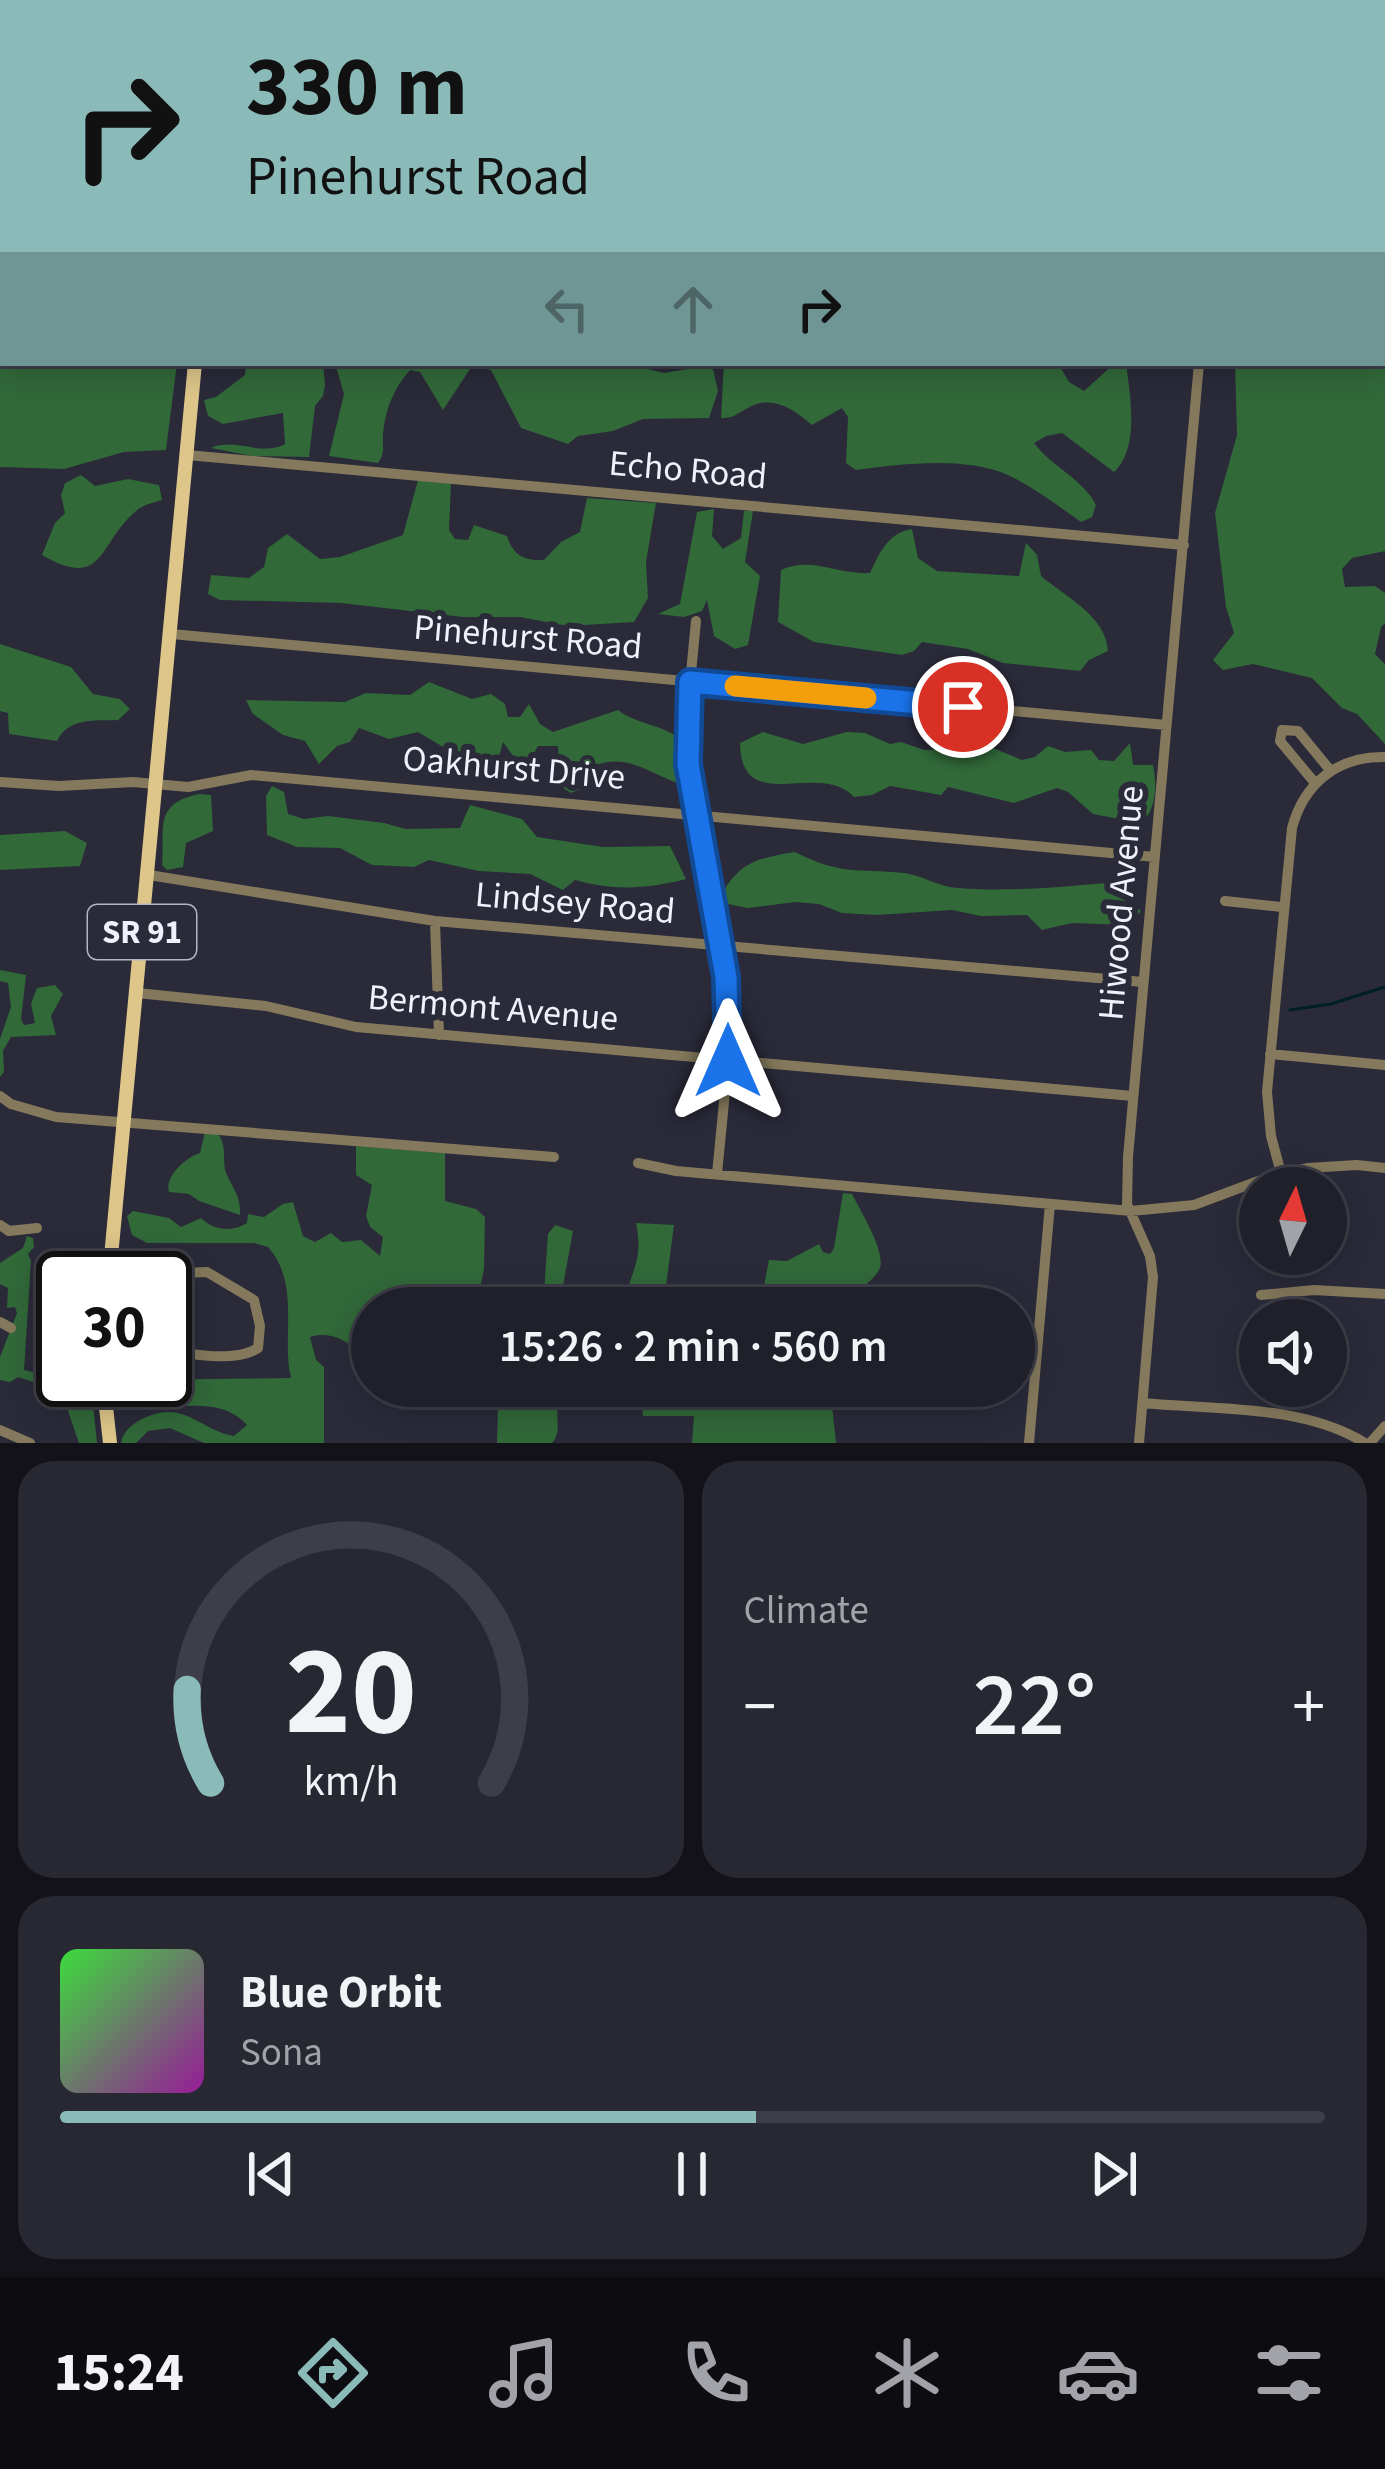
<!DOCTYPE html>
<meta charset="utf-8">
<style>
:root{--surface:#20202b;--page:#282833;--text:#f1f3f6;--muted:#a2a3a9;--line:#3d3e47;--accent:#8bbbb9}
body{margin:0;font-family:"Source Sans 3",sans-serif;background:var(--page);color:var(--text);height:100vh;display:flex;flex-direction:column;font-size:45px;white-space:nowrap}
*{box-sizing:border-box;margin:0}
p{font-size:39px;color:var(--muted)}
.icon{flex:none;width:66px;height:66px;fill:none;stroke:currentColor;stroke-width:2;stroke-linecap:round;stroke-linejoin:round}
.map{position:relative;height:1443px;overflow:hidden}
.drawer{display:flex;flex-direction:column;gap:18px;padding:18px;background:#121218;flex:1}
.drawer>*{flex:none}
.banner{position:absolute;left:0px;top:0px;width:1386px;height:366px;box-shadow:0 6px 30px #0003,0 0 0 3px var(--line);background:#8bbbb9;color:#111;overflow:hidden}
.needle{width:78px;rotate:5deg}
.fabs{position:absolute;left:1239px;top:1167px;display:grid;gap:24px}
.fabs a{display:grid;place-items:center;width:108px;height:108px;border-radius:50%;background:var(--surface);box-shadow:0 6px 30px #0003,0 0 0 3px var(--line);font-size:60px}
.speed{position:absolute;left:36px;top:1251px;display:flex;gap:24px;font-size:60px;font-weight:700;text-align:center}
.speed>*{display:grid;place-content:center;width:156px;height:156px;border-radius:50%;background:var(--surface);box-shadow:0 6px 30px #0003,0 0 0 3px var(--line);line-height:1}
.speed .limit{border:6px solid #111;border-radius:18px;background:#fff;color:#111}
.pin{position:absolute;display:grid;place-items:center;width:102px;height:102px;color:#fff;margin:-51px;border:6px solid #fff;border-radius:50%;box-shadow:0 3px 12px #0007}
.me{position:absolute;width:132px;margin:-66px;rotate:0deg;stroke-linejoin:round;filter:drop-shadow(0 0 9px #0008)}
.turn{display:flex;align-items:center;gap:42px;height:252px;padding:0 48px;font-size:54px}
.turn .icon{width:156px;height:156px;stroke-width:2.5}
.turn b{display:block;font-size:84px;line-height:102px}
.lanes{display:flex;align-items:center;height:114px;padding:0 48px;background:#0003;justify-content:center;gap:60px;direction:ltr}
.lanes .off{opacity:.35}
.big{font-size:90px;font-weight:600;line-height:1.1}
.drawer .widget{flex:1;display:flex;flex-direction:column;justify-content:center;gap:18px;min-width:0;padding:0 42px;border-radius:36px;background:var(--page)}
.drawer .dial{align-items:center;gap:0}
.dial svg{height:312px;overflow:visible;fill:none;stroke:var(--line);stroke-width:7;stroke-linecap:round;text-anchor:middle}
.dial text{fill:var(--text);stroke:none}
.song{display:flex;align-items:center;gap:36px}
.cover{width:144px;height:144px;border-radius:18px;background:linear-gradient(135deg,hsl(120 70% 55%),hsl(300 70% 35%))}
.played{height:12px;border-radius:6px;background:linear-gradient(90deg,var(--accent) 55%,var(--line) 55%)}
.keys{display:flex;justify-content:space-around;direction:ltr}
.heat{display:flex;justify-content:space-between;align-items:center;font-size:66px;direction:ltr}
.drawer .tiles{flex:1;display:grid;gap:18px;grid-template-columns:1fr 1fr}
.widget:last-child{grid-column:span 2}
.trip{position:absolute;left:351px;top:1287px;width:684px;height:120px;border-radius:60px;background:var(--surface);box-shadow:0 6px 30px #0003,0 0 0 3px var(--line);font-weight:600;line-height:120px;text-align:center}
.tabs{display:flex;height:192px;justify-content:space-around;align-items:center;background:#0d0d11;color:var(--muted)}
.tabs .icon{width:84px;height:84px}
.tabs .on{color:var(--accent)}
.tabs b{font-size:54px;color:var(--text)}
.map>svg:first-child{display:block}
.forest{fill:#316939}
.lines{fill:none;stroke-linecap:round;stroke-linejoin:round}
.stream{stroke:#001f25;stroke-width:3}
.minor{stroke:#84795c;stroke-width:10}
.major{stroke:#dec68a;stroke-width:14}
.route-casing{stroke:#114b97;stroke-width:30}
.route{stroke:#1a73e8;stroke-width:21}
.slow{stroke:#f59e0b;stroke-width:21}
.labels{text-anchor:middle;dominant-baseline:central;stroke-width:12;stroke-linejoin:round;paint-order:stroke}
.shield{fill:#2a2a39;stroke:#b5b5c2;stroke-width:3}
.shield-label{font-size:33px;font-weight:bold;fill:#f1f1fc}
.street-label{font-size:36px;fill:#f1f1fc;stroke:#2a2a39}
</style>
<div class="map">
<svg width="1385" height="1443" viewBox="0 0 1385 1443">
<rect width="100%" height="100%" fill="#2a2a39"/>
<path class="forest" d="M0 0H267L3 3V363H177L166 450 124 452 64 469 0 467Z
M1385 108V551L1352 558 1342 569 1345 587 1375 586 1385 593V623L1381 627 1375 654 1385 664V744L1357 714 1342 708 1312 678 1253 664 1223 670 1213 660 1234 633 1226 607 1215 513 1237 435 1235 363H1383Z
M246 363H323L325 385 323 396 315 406 309 457 252 456 211 448C234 437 262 457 285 444L283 413 223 424 208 416 204 400 216 397 245 375Z
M335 363H623L664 373 712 365 718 391 709 418 643 419 613 431 578 436 568 444 521 428 491 370 472 366 443 410 420 372 410 370C394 388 385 409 383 434 382 447 386 451 378 463L329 456 344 394Z
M724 363H1058L1069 382 1084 391 1115 363H1126C1130 395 1140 448 1114 472L1062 433 1046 436 1034 443C1052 467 1083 479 1096 505L1092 517 1081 522C1058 506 1034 487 1008 475 963 456 903 464 856 470L846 463 848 417 842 408 812 425C794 409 772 394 748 408 736 414 735 418 721 418Z
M81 475 95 486 128 479 159 485 162 500C153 503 142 505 136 511 97 544 105 591 42 555L55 523 65 513 61 495 65 483Z
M418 480 451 483 449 530 455 539 468 540 474 525 507 536C513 555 524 561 544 560L561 542 580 532 587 498 656 503 646 562 648 598 634 622 568 626 520 617H463L341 603 220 600 208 594 211 575 249 578 264 567 268 548 287 534 320 559 340 557 403 535Z
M714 509 712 536 723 549 741 538 744 511H753L745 562 760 576 748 645 735 649 714 636 707 600 702 611 684 617 658 614 680 604 697 512Z
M912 529 918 558 937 571 1019 576 1026 543 1037 555 1041 576C1066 597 1106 616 1108 651L1089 660 1080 671 1003 663 968 649 922 642 914 651 902 655 814 642 778 622 781 570C811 556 838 575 870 573 880 552 888 533 912 529Z
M0 644 71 667 93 694 120 699 130 709 118 720C94 721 69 717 57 741L9 734 8 713 0 711Z
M429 682 472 699 491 694 505 704 508 717H520L529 704 540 724 553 732 618 710C636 724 659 724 678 737L682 772 677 783C639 768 620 748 578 774L581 789 571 793 560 786 558 746H538L531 758 519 764 503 742 492 781 465 778 470 754 445 748 418 732 389 739 359 728 350 742 337 746 319 764 305 741 283 735 253 714 246 700 345 702 366 693 410 695Z
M763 732 803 744 847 732 865 733 890 744 901 742 924 750 942 749 949 738 966 737 1022 760 1035 757 1048 746 1065 752 1091 750 1099 760 1114 761 1130 743 1133 765H1153C1157 784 1157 810 1141 823L1093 814 1068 792 1057 788 1014 803 948 787 941 795 890 786 872 795 854 797C819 759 741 818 740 743Z
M272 786 284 792 288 814 304 819 328 816 384 823 406 829 460 828 470 805 522 819 537 837 603 847 670 846 686 879C647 889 614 891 575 880L563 890 530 874 479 871 429 860 414 867 372 865 340 848 297 847 267 835 266 796Z
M199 794 211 795 213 831 186 843 183 867 167 870 162 865C165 827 153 804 199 794Z
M65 831 87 843 80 866 0 870V835Z
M795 852C843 876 856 868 904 873 922 875 938 887 958 888 1007 892 1059 887 1108 883L1141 911 1128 925 1072 923 1042 930 1027 915 981 916 952 910 876 915 842 913 819 904 795 902 748 908 728 904 722 894C740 861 760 858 795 852Z
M0 970 26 975 21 1019 24 1025 35 1023 31 1004 37 988 55 985 63 994 51 1016 56 1035 11 1037 3 1051 4 1072 0 1077V1039L11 1007 8 983 0 981Z
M205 1132 219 1135C228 1150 221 1161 227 1175 234 1190 241 1198 240 1215L199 1201 189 1194 169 1192C164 1177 186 1157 200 1153Z
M356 1146 445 1153V1201L476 1209 485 1217 484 1269 476 1308H372V1361C351 1347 338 1329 310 1337L316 1360 324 1367V1443H204L170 1428 148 1431 136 1443H121C124 1423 157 1408 178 1413 198 1418 213 1433 234 1436L247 1425C211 1385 148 1425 113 1395L119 1380 291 1378C281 1337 301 1284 268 1247L254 1243H147L132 1235 127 1216 133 1211 169 1218 181 1227 201 1218C214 1231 233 1232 247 1223L248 1214 264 1217 283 1204 293 1202 303 1236 315 1242 331 1233 342 1242 361 1240 380 1256 383 1237 370 1227 366 1216 372 1185 356 1175Z
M843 1193 852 1194C860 1210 888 1255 879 1270 869 1286 863 1280 859 1304L849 1308H626C626 1273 645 1267 636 1223L674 1225 666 1286 737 1300 763 1291 769 1260 787 1261 819 1244 823 1252 830 1254 834 1248Z
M555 1225 573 1231 559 1308H543L548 1234Z
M27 1236 33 1238 34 1247 28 1254 31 1261 24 1370 67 1380 92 1395 97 1443H79L68 1411 67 1393 18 1377 10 1382 0 1380V1357L17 1313 15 1307 7 1308 8 1288 0 1284V1263L23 1248Z
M508 1386H570L571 1395 561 1398C552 1413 564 1430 552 1443H497L498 1409Z
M640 1386H835L832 1406 836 1443H692L694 1416H643Z"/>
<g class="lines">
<path class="stream" d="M70 3 73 0
M0 107 3 99
M1290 1010 1331 1004 1385 987"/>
<path class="minor" d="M579 3V0
M909 3V0
M1058 3V0
M1231 3V0
M187 455 1184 545
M696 621 688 704V764L728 999V1061L717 1174
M171 634 1166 725
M0 782 59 786 133 782 188 787 251 775 1155 857
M1315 783 1280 741 1282 730 1298 731 1330 770
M149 875 435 921 1143 982
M1225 901 1282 907
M435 921 439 1035
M137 993 266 1006 356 1027 1133 1096
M1270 1054 1385 1065
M0 1096 11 1104 56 1117 554 1157
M638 1163 676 1171 1131 1211 1194 1205 1269 1177 1307 1168 1357 1165 1385 1168
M1281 1173 1271 1136 1267 1092 1292 828C1304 783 1338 756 1385 757
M0 1225 9 1231 37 1228
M1261 1295 1314 1290 1385 1294
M165 1301 185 1273 207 1272 254 1300 260 1326 258 1348C237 1362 188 1356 165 1347
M0 1322 11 1328
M1143 1403C1214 1410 1302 1404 1365 1443
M0 1430 30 1443
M1029 1443 1050 1204
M1139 1443 1153 1277 1150 1256 1127 1204 1128 1157 1199 363
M1370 1443 1385 1426"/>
<path class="major" d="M267 3V0
M109 1278 195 363
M103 1380 110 1443"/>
</g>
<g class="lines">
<defs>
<path id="route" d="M728 1061 726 977 688 764 690 682 963 707"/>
</defs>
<use href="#route" class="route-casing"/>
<use href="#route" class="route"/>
<path class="slow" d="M735 686 866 698"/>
</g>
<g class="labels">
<rect class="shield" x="88" y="905" width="108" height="54" rx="9"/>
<g class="shield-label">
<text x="142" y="932">SR 91</text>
</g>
<g class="street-label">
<text transform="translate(688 470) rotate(5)">Echo Road</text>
<text transform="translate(528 637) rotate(5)">Pinehurst Road</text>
<text transform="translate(514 768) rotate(5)">Oakhurst Drive</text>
<text transform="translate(575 903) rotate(5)">Lindsey Road</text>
<text transform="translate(1121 903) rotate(-85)">Hiwood Avenue</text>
<text transform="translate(493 1008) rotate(5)">Bermont Avenue</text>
</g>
</g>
</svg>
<div class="fabs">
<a><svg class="needle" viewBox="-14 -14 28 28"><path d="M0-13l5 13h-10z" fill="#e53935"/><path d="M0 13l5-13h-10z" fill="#a2a3a9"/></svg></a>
<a><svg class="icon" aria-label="sound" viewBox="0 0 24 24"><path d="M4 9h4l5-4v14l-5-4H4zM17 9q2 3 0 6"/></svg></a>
</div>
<div class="speed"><div class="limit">30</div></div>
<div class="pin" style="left:963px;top:707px;background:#d93025"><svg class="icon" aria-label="arrive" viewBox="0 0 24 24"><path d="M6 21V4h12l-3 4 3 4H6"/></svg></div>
<svg class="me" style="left:728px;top:1061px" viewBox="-20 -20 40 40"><path d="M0-17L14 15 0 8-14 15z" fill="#1a73e8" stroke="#fff" stroke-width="4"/></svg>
<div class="trip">15:26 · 2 min · 560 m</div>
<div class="banner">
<div class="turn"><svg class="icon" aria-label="right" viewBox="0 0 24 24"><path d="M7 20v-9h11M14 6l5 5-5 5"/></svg><div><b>330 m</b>Pinehurst Road</div></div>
<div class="lanes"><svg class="icon off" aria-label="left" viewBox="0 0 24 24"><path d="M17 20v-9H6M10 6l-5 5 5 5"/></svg><svg class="icon off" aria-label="ahead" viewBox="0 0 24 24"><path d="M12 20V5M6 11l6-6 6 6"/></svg><svg class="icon" aria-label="right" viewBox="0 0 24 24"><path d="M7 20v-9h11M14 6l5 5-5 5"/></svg></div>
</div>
</div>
<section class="drawer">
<div class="tiles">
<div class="widget dial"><svg viewBox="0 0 100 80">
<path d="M14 69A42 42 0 1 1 86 69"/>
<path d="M14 69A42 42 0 0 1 8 45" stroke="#8bbbb9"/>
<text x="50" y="56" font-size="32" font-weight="700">20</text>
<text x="50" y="72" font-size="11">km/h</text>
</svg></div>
<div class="widget"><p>Climate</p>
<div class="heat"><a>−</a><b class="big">22°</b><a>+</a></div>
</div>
<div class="widget">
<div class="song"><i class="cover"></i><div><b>Blue Orbit</b><p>Sona</p></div></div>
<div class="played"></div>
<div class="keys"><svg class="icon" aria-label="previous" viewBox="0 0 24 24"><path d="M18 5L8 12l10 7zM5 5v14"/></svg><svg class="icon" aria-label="pause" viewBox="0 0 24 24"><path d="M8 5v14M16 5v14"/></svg><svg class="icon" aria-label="next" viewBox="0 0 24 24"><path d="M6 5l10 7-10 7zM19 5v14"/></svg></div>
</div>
</div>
</section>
<nav class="tabs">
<b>15:24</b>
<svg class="icon on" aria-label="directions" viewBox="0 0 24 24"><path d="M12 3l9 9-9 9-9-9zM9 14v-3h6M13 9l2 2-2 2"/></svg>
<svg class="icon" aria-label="music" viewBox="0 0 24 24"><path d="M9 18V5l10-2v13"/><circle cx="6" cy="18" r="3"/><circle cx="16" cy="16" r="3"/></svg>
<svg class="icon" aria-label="phone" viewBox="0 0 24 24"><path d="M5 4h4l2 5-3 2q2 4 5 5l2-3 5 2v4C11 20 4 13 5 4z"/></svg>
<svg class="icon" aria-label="climate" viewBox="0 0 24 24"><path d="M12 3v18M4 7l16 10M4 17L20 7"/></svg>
<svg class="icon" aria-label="car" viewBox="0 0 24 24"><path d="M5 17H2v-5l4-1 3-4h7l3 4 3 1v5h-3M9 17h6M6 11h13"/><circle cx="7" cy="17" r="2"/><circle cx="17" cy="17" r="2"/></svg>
<svg class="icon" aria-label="filters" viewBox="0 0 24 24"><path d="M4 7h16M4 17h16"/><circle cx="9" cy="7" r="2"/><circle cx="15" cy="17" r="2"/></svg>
</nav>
